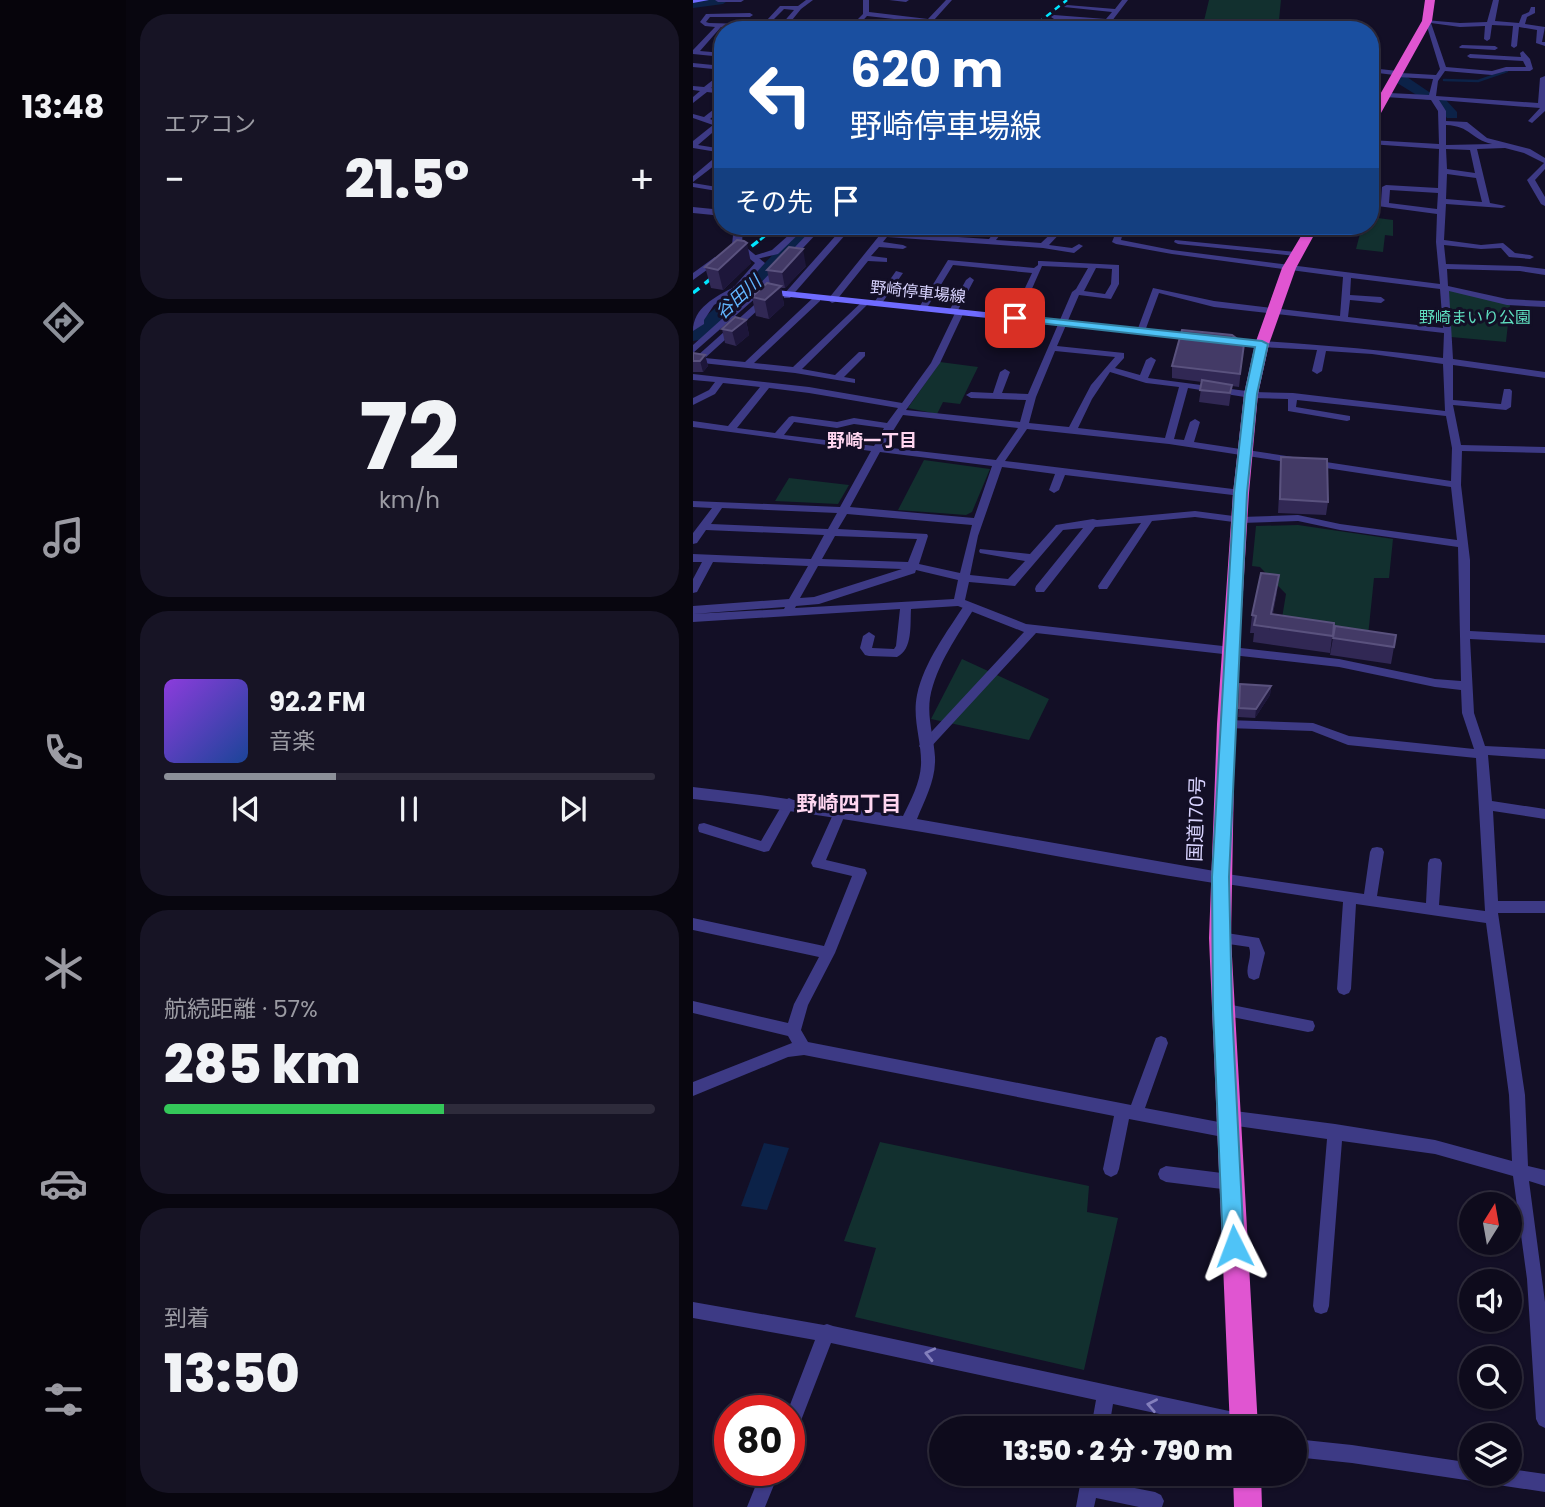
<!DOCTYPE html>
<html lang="ja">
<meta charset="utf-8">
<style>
:root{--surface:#0e0b1c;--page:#171425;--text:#f1f3f6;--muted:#9b9ba3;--line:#2e2b3b;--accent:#8c9099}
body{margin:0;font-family:Poppins,"Noto Sans JP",sans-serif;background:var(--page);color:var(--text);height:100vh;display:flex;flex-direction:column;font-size:26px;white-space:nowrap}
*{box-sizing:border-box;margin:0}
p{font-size:23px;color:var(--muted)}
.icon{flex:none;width:38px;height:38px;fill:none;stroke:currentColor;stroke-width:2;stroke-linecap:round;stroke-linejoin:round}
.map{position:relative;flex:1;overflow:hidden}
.side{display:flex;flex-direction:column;gap:14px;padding:14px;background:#08060f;width:567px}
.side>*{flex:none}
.guide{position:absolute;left:21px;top:21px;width:665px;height:214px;border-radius:28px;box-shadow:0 2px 5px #0004,0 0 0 2px var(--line);background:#1a4fa0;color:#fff;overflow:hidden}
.needle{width:46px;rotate:11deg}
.tools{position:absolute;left:766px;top:1192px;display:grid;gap:14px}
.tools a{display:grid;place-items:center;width:63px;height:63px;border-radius:50%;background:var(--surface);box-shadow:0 2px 5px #0004,0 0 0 2px var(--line);font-size:35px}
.speed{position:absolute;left:21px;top:1395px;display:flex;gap:14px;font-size:35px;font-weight:700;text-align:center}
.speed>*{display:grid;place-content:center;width:91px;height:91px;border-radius:50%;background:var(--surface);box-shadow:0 2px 5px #0004,0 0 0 2px var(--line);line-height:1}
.speed .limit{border:10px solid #d22;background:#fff;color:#111}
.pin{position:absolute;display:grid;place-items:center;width:60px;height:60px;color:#fff;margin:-30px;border-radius:14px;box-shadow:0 4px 10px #0006}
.me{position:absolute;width:77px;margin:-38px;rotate:357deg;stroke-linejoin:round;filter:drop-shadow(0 0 5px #0008)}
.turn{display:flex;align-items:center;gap:24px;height:147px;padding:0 21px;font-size:32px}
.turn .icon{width:91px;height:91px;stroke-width:2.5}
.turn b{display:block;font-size:49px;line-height:60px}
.then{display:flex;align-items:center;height:66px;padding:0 21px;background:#0003;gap:14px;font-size:26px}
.big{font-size:52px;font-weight:800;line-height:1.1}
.side .card{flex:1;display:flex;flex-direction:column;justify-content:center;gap:10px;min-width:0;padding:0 24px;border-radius:28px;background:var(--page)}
.side .dial{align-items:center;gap:0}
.dial b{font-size:91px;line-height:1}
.song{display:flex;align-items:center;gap:21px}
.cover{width:84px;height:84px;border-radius:10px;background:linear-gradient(135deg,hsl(270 70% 55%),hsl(220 70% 35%))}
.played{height:7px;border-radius:4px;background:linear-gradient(90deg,var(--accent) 35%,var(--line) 35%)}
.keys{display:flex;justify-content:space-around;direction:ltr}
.heat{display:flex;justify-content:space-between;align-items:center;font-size:38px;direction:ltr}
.charge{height:10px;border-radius:5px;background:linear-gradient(90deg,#34c759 57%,var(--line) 0)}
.trip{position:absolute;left:236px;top:1416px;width:378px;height:70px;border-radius:35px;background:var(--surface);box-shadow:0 2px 5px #0004,0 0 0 2px var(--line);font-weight:800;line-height:70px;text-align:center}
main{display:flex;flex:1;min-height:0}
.dock{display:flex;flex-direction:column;width:126px;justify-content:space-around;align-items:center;background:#06040b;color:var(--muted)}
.dock .icon{width:49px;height:49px}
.dock .current{color:var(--accent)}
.dock b{font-size:32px;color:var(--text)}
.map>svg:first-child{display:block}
.green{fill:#12302f}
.water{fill:#0c2248}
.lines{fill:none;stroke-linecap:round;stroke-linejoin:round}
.stream{stroke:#0c2248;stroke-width:2.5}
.river{fill:#0c2248;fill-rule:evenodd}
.minor{fill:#3d3a85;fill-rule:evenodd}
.tertiary{fill:#3d3a85;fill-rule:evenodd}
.secondary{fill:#6f6bff;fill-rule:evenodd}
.trunk{fill:#e055d1;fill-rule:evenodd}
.rail-far1{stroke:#00e5ff;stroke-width:2.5;stroke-dasharray:6 5;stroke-linecap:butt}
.rail{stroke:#00e5ff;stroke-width:3.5;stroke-dasharray:8 7;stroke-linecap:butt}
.wall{fill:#312854}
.shaded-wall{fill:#1d163a}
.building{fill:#433a66;stroke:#5a527e;stroke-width:2}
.oneway{stroke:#837fbc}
.route{fill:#4fc3f7;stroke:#337fa1;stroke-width:2}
.labels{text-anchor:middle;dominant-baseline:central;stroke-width:6;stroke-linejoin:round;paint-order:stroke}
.far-street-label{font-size:16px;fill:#d9d4ff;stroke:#130f26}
.far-park-label{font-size:16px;fill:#5fe0c0;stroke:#130f26}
.far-water-label{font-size:18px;font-style:italic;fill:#62b6ff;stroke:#130f26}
.far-neighbourhood-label{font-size:18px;font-weight:bold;fill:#ffd6f0;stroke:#130f26}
.street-label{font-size:19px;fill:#d9d4ff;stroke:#130f26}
.neighbourhood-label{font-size:21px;font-weight:bold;fill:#ffd6f0;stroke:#130f26}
</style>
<main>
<nav class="dock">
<b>13:48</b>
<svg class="icon current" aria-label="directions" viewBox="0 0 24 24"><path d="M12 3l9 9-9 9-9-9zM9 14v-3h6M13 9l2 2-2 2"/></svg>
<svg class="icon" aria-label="music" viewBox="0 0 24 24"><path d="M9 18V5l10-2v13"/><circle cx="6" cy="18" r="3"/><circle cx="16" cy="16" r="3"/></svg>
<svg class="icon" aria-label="phone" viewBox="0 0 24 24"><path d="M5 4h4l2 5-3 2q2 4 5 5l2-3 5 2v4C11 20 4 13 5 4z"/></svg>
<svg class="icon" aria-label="climate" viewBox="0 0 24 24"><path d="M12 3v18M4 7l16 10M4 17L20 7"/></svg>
<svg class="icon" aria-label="car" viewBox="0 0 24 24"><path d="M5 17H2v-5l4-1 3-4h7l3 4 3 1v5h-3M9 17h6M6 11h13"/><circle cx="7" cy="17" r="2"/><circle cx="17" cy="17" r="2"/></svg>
<svg class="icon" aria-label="filters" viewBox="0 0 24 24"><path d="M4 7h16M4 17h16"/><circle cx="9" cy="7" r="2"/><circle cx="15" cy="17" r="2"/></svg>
</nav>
<section class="side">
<div class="card"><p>エアコン</p>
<div class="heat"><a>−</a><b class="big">21.5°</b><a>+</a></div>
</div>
<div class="card dial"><b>72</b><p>km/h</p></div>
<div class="card">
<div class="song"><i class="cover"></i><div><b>92.2 FM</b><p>音楽</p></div></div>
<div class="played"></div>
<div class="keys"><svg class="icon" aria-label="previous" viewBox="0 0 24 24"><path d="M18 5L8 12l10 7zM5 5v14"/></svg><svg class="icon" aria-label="pause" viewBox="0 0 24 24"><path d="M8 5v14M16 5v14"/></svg><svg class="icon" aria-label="next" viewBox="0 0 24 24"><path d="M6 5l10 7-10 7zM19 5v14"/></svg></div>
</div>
<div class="card"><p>航続距離 · 57%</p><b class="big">285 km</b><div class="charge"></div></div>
<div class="card"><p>到着</p><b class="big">13:50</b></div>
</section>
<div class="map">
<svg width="852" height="1507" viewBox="0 0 852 1507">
<rect width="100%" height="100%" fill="#130f26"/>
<path class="green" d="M516 0H588L585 30 509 29Z
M677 217 700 220V236L692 235 690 252 663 249 669 226H677Z
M753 290 787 295 817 305 813 342 758 337Z
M247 362 285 367 267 404 250 402 244 414 215 408Z
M231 460 297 469 279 512 273 515 205 510Z
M96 478 156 485 145 504 82 501Z
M605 525 700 539 696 578H681L675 636 588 624 593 594 567 567 559 566 563 526Z
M269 659 356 699 336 740 238 719Z
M187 1142 396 1186 394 1212 425 1218 391 1370 162 1317 183 1248 151 1241Z"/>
<path class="water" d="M71 1143 96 1148 74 1210 48 1206Z"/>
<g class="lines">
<path class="stream" d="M751 80 785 81 814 71"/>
<path class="river" d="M0 0H36L30 4 0 8Z
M706 74 711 75 742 96 735 100 730 99 701 81V75Z
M748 99 753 100 764 112V118H754L741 103Z
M108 226H125L65 290 6 340 0 341V327L53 282Z"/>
<path class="minor" d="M22 0H51L48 2H25Z
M113 0H120L108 9 95 25 119 30 28 27 7 51 30 53V57L0 54V50L22 27 12 26 7 22 13 14 57 13 60 15 57 17H17L13 22 16 23 88 25 101 10 91 9 79 21 74 20 87 6H105Z
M170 0H176V12L235 19 253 0H259L241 20 253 22 249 30H242L246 24 174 16 161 30H154L170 14Z
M196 0H216L213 2Z
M429 0H435L412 30H405L411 23 361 19 358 17 361 15 413 19 419 12 371 7 374 5 422 9Z
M800 0H806L802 21 826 23 829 15 836 12 838 7H842V13L834 17 832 24 852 27 849 42H852V46L843 43 844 30 826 27 824 46 821 48 818 46 820 26 799 25 797 39 794 41 791 39 792 26 767 27 738 23 753 67 799 71 813 67H833L830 61 777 58 774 56 777 54 828 57 827 53 830 51 837 59 840 69 837 71H813L799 75 752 71 745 81 743 96 845 103 847 78 852 76V111L839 123 835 121 847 108 746 100 753 111V121L774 122 794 138 837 149 852 158V169L842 180 852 197V206L848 204 834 180 851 163 831 153 812 148 784 149 797 203 813 206 809 208 753 204 751 240 788 245 810 243 822 253 837 255 841 257 837 259 816 257 808 248 788 249 751 245 753 264 827 266 852 269V275L827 271 754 269 755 286 814 299 852 301V307L814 305 756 291 760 359 852 372V378L760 365V400L808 404 811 389H817L819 391 818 407 813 410 760 405 768 445 852 447V453L769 451 768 485 777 560V631L852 635V643L777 639 781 713 792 746 852 749V759L795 755 799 801 852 809V819L800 811 805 901H852V913H805L832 1095 835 1166 852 1170V1186L836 1181 852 1302V1428L846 1425 843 1419 834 1279 820 1176 742 1154 649 1141 636 1306 634 1312 628 1314 622 1312 620 1306 634 1139 537 1125 540 1126 543 1131 540 1136 535 1138 436 1119 426 1169 424 1174 418 1177 412 1174 410 1169 421 1116 111 1055 95 1057 0 1096V1082L99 1043 95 1036 0 1013V1001L95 1023 101 1004 126 957 0 930V918L131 946 159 876 125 868 120 867 118 863 142 810 144 806H152L154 810 133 860 167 868 172 869 174 873 142 953 115 1005 108 1030 115 1042 438 1105 461 1043 463 1038 468 1036 473 1038 475 1043 452 1108 531 1123 526 1117 529 1112 534 1110 642 1124 742 1140 819 1161 816 1095 793 923 663 904 658 989 656 993 651 995 646 993 644 989 650 902 527 883 522 882 520 878 522 874 527 873 671 894 677 852 679 848 684 847 689 848 691 852 684 896 733 903 735 863 737 859 742 858 747 859 749 863 746 905 792 911 783 758 655 745 619 731 533 728 527 724 533 720 620 723 656 736 781 749 769 713 768 690 742 687 646 667 343 633 236 749H228L226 746 228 743 331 632 265 606 218 609C217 625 220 649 204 657L176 656 172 655 167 648 170 636 176 632 182 636 179 648 201 649 203 646 207 609 0 622V614L91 609 92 607 0 614V606L96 599 115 566 20 562 4 592 0 593V579L9 562H0V554L118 559 131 535 13 530 4 543 0 544V533L19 508 0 507V501L147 507 178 451 0 427V421L35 426 67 387 30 383 22 394 0 405V398L16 390 22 382 0 380V374L116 387 209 403 238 363 262 313 256 311 273 280 277 277 281 280 265 310 271 312 247 363 213 410 327 422 333 400 278 398 273 395 278 392 300 393 307 372 312 369 317 372 309 393 335 394 379 292 383 289 395 268 349 266 326 318 322 321 318 318 339 273 260 265 232 311H226L225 309 255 260 341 268 345 265V261H348L426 265V284L418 299 386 295 364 346 431 353V358L422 368 447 375 453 360 458 357 463 360 455 378 561 392 600 393 752 411 750 364 679 354 633 351 629 371 624 374 619 371 624 350 569 347 565 344 569 341C630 345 690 350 750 358L751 333 521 307 466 293 452 331 445 333 444 331 460 288 521 301 647 316 650 277 479 254 423 244 419 242 421 237 396 226H406L422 232 424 226H432L428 240 479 250 747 284 743 242 744 214 677 205V201L688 202 689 187 693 185 745 188 746 149 677 144V140L746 144 745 111 738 100 677 96V92L736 95 740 79 704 77 701 75 677 72V68L705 71 708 73 743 75 747 69 732 20 767 23 794 22ZM753 125C778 126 777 139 799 144L753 145ZM753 149 777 150 782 173 754 169ZM754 174 783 178 789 202 753 199ZM697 190 745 193 744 209 696 203ZM403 268 419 269 418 284 412 294 391 291ZM658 278 747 289 750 328 655 317 657 300 688 303 692 300 688 297 657 295ZM362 351 422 357 398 385 376 427 336 423 343 397ZM417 372 453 383 486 387 472 438 385 428 399 399ZM76 388 116 393 205 408 194 423 161 418 144 422 99 416 96 417 82 433 44 428ZM495 388 558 398 595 399V411L654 421 657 420V416L603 407 604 400 753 416 759 448 758 481 501 442 507 422 502 419 497 422 491 440 481 439ZM210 415 325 428 303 460 190 447ZM101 422 144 428 161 424 191 428 181 446 91 435ZM334 429 476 444 758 487 764 540 647 524 605 515 548 517 502 511 404 520 400 519 363 525 337 554 287 549 286 551 287 553 332 561 315 579 277 575 285 536 309 467 362 474 356 490 361 493 366 490 372 475 548 496 553 493 548 490 312 461ZM187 452 299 466 281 518 157 507ZM29 508 144 513 135 529 18 524ZM154 514 279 525 267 573 226 564 235 536 234 534 145 529ZM502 517 548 523 605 521 647 530 765 547 768 681 742 679 646 659 333 624 272 600 276 582 322 586 370 530 390 528 343 586 342 589 343 592H351L402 527 448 523 405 586 406 589H414L459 521ZM142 536 224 539 215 562 129 559ZM125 566 209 569 121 597 107 598ZM223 570 265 580 261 599 102 608 103 606 126 604 222 573Z
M356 25 379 28 382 30 354 28 353 27Z
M453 27 456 30H449Z
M769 45 802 46 805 48 802 50 767 48 766 47Z
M0 63 30 66V70L0 67Z
M30 72V78L18 88 30 90V94L14 92 0 103V97L7 91 0 90V86L11 87Z
M30 102V108L17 119 30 124V128L26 127 5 145 30 149V153L0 148V141L20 125 0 118V114L11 117Z
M19 160 26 162 0 182V176Z
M0 183 30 188V192L0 187Z
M106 226H114L85 254 60 260V256L79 250Z
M122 226 257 237 266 226H274L265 237 296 239 306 226H314L303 240 348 243 366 226H374L356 245 379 248 386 244 390 246 381 253 350 248 194 237 190 242 210 245 214 247 210 249 186 247 178 256 194 258V262L175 261 142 302 139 303 135 300 136 298 186 236 153 234 97 298H91V294L145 233 125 232 66 295 0 353V345L60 291Z
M468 226H476L472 235 465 233Z
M551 226H577L617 230 621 232 617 234 555 228Z
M482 240 603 252 607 254 603 256 485 244 481 242Z
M22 257 29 259 0 280V273Z
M203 271 210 273 187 306H181L180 304Z
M41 287 48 289 21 305 11 320V324L0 331C0 308 22 297 41 287Z
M70 297 77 299 12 358 52 362 121 297H127V301L61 363 100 367 171 300 175 303 174 305 109 369 142 375 166 352H172V356L151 377 162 379V383L102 373 0 362V356L3 357Z
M96 798 100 800 102 803 76 851 71 852 6 832 5 828 6 824 11 823 68 841 92 800Z
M527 932 566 938 572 953 566 978 561 980 556 978C551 968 560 958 556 947L522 942 520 938 522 934Z
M529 1003 615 1020 620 1021 622 1026 620 1031 615 1032 529 1015 524 1013 522 1009 524 1005Z
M473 1166 537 1174 543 1177 545 1182 543 1187 537 1190 473 1182 467 1179 465 1174 467 1169Z
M0 1302 131 1325 134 1324 140 1326 550 1414 556 1417 559 1423 557 1428H532L420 1404 416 1428H398L403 1400 138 1343 102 1436 96 1439 95 1410 122 1340 0 1318Z
M602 1439 659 1445 779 1463V1474H817V1469L852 1474V1492L792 1483 785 1479 779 1481 659 1463 602 1457Z
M69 1470H87L72 1507H54Z
M389 1474H407L406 1481 462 1492 468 1495 471 1501 469 1507H446L403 1498 401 1507H383Z"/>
<path class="tertiary" d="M0 207 30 210V216L0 213Z
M41 226H50L49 244 72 263 47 291 44 292 39 289 62 263 39 245Z
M276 603 282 607C265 635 243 665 237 698 234 718 241 738 242 757 243 780 232 799 224 819L527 872 532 874 535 878 532 882 527 884C351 856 177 818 0 799V787L67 795 210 816C218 800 227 783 228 765 229 742 219 719 224 695 231 662 254 632 272 604Z"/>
<path class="secondary" d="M0 0H16L0 3Z
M44 286 569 341 575 344 569 347 40 291V287Z"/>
<path class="trunk" d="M732 0H742L739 21 683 122 677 125V112L729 21Z
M614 226H626L603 268 576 344 565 394 556 493 542 724 538 938 565 1428H537L516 938 524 724 540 493 551 394 562 344 589 268Z
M540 1474H568L569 1507H541Z"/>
<path class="rail-far1" d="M336 30 374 0
M67 240 84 226"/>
<path class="rail" d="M0 293 69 238"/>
</g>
<path class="wall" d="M58 263 30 290 18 288 12 267Z
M113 266 92 288H88L91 305 76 319 63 316 59 297 77 284 74 270Z
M53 320 56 335 43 346 32 343 29 329Z
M551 344 546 387 539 386 536 406 506 402 509 382 479 378V366Z
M0 353 12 355 15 366 10 372H0Z
M588 457 635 502 633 515 585 513Z
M584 592 580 614 641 623 637 653 560 642 561 633H557L559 615Z
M642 626 701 647 698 664 637 655Z
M547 684 578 686 577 695 562 718 545 717Z"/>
<path class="shaded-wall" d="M54 243 58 263 30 290 25 270Z
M110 249 113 266 92 288 89 272Z
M88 286 91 305 76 319 72 300Z
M53 320 56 335 43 346 39 331Z
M12 355 15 366 10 372 7 361Z
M586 575 584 592 576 631 578 614Z
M578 686 577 695 562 718 563 709Z"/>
<path class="building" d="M44 240 51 241 54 243 25 270 12 267Z
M96 247 110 249 89 272 74 270Z
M74 283 88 286 72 300 59 297Z
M42 317 53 320 39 331 29 329Z
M489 330 539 335 551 344 547 374 479 366Z
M0 353 12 355 7 361H0Z
M509 380 539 385 537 393 507 390Z
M588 457 634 459 635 502 587 499Z
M568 573 586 575 578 614 641 623 640 636 561 625 563 616 559 615Z
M642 626 703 635 701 647 640 638Z
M547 684 578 686 563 709 546 708Z"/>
<defs><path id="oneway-chevron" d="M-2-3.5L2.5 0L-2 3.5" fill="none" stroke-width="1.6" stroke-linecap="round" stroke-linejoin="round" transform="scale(1.75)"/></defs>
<g class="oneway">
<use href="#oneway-chevron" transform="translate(237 1354) rotate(-167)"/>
<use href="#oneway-chevron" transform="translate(459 1405) rotate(-169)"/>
</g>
<path class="route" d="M322 315 569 341 575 344 564 394 554 493 536 877 539 1009 551 1246 548 1253 541 1256 533 1253 530 1246 520 1009 519 877 541 493 552 394 562 347 318 320V316Z"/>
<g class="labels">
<g class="far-street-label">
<text transform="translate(225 292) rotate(6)">野崎停車場線</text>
</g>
<g class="far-park-label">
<text x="782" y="317">野崎まいり公園</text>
</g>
<g class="far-water-label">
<text transform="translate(45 297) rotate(-42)">谷田川</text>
</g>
<g class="far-neighbourhood-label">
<text x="179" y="440">野崎一丁目</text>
</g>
<g class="street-label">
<text transform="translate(503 819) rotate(-88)">国道170号</text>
</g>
<g class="neighbourhood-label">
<text x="156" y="803">野崎四丁目</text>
</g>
</g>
</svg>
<div class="tools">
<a><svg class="needle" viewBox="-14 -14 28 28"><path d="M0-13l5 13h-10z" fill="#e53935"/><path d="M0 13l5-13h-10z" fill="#9b9ba3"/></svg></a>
<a><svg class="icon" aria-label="sound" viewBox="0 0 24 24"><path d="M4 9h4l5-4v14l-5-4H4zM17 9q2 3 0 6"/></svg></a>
<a><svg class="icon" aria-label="search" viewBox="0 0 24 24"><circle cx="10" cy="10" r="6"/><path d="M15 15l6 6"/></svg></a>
<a><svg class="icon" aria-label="layers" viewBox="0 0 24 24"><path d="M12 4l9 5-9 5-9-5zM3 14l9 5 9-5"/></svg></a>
</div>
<div class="speed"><div class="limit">80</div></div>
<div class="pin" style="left:322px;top:318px;background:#d93025"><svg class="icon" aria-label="arrive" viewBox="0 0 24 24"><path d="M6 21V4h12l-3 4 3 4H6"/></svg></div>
<svg class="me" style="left:541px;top:1246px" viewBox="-20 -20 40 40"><path d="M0-17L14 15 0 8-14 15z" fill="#4fc3f7" stroke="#fff" stroke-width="4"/></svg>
<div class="trip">13:50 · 2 分 · 790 m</div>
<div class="guide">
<div class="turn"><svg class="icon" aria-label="left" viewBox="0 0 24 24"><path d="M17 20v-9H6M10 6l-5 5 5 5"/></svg><div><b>620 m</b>野崎停車場線</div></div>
<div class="then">その先<svg class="icon" aria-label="arrive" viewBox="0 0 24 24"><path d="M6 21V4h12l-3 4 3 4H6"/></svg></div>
</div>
</div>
</main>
